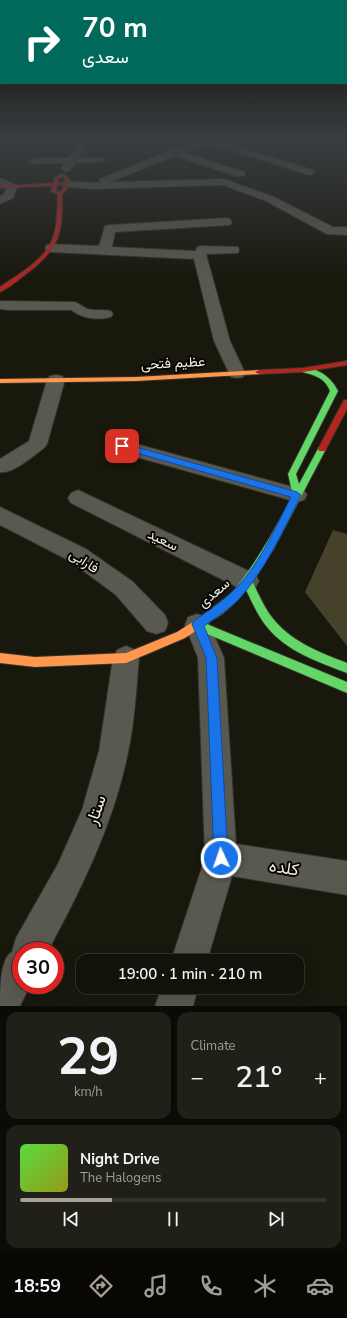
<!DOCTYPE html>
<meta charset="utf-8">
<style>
:root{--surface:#13120a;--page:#202018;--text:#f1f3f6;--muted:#9d9e9c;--line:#32322b;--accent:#a5a297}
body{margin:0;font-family:"Nunito Sans",Vazirmatn,sans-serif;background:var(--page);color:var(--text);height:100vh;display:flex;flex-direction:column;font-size:15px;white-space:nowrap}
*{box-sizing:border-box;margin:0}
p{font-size:13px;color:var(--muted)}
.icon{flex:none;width:22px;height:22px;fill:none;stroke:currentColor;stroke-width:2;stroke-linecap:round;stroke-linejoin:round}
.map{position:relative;height:1006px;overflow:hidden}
.panel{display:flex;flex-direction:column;gap:6px;padding:6px;background:#0a0a06;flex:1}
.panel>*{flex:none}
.guide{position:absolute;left:0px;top:0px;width:347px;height:84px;box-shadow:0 4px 16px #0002,0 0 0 1px var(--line);background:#00695c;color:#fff;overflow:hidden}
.speed{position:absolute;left:12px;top:942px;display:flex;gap:8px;font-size:20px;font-weight:700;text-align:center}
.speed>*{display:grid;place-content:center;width:52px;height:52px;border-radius:50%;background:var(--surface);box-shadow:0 4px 16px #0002,0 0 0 1px var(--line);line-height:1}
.speed .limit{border:6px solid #d22;background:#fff;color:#111}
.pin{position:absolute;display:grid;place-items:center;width:34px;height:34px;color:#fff;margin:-17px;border-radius:8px;box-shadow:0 2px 6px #0006}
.me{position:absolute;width:44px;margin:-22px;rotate:357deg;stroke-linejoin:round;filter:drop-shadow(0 0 3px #0008)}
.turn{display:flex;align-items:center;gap:14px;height:84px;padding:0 16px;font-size:18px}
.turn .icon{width:52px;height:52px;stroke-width:2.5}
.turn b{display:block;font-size:28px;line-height:34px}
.big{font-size:30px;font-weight:600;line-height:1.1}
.panel .widget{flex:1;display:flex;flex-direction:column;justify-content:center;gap:6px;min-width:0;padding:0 14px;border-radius:12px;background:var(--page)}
.panel .dial{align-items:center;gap:0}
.dial b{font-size:52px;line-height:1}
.song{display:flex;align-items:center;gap:12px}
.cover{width:48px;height:48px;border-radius:6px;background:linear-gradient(135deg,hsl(110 70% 55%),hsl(60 70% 35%))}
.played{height:4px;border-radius:2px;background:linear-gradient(90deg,var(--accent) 30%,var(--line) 30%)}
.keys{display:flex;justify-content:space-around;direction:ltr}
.heat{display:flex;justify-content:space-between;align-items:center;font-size:22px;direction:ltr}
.panel .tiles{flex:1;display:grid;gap:6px;grid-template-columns:1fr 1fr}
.widget:last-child{grid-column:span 2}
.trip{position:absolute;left:76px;top:954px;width:228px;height:40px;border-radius:12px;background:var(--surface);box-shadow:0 4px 16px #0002,0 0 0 1px var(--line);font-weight:600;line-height:40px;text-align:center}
.menu{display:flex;height:64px;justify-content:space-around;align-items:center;background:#080704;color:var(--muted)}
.menu .icon{width:28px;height:28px}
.menu .on{color:var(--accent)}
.menu b{font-size:18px;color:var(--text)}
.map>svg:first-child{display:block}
.building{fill:#46412a}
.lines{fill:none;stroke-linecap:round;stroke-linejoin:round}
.street-casing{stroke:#33322b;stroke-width:2}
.fast-casing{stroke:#33322b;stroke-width:2}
.slow-casing{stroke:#33322b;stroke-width:2}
.jam-casing{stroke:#33322b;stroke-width:2}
.street{fill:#5a5950;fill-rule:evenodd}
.fast{fill:#63d668;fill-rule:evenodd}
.slow{fill:#ff974d;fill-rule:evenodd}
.jam{fill:#b3261e;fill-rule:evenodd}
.route{fill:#1a73e8;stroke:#114b97}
.labels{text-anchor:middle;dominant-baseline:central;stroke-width:4;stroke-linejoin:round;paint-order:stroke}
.street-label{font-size:14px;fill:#f0ede1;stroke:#070602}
.near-street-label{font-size:17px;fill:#f0ede1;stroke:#070602}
</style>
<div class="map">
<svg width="347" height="1006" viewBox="0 0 347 1006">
<rect width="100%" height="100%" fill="#19180d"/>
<path class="building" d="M333 530 347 534V646L305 592Z"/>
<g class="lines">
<defs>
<path id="street" d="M0 140H12L10 142 0 144Z
M81 140H90L79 157 103 158 105 160 103 162 75 163 70 171 66 172 61 169 65 163 33 164 28 161 33 158H69Z
M197 140H217L314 170 315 172 310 175 306 174 207 143 183 152 244 172 245 174 244 176H236L175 156 110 182 224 179 274 197 333 227H347V235L327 234 266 201 223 185 94 189 66 187 61 184 66 181 100 183 99 181 100 179Z
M0 178 16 185 17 187 13 198 0 204V196L4 194 6 188 0 185Z
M226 218 230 219 232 222 230 225 115 232 112 247 196 251 197 247 202 246 238 247 239 250 238 253 206 254 230 341 245 373 243 377 237 378 231 377 229 373 214 341 194 259 51 252 47 251 45 248 47 245 51 244 99 246 105 226 109 225Z
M0 301 74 302C79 303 83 307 88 309 96 311 104 309 111 311L113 314 111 317C97 321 82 318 71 310H8L0 309Z
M56 375 62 376 65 380 47 444 44 448C34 455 12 475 0 472V459L29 441 47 380 50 376Z
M122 440 297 488 304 490 307 495 304 500 297 502 115 451 112 446 115 441Z
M78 490 255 574 259 581 255 588 247 591 239 588 71 503 68 498 71 493Z
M0 507 86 549 132 581 165 615 168 623 165 631 156 634 147 631 116 595 70 561 0 525Z
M197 614 206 617 224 658 236 844 347 861V895L232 876 207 961H171L205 858 198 658 185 625 188 617Z
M126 646 135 650 139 658C136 689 135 721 128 752 114 823 82 887 48 951H21V985H30L20 1006H0C0 992 0 958 12 952L16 938 58 864 82 810 99 751 113 658 117 650Z
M162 987H198L193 1006H155Z"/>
<path id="fast" d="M302 368C318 367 332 378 338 391L296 474 299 484 319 447H325L326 449 273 550 252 581C259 595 265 610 275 621 294 643 321 653 347 663V673C319 662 287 652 267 627 258 616 252 602 246 590 239 599 215 625 203 621L202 618C205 611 227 599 234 590 258 561 275 528 293 496L288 474 330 391C325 378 315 375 302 372Z
M197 620 347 682V693L193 628 192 625 193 622Z"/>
<path id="slow" d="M259 370 263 372 262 374 136 381 0 383V379L136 377Z
M207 613 211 615 212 618 211 621 185 638 126 663 35 667 0 663V653L35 657 126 653 177 632Z"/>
<path id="jam" d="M63 173 69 178 67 190 62 194C63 235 59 249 26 274 18 280 9 288 0 292V287C16 276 39 263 49 246 58 231 57 211 58 195L51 191 52 186 0 188V186L53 183 55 177ZM63 176 65 178 64 183H58L59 179ZM63 185V189L59 192 56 190 57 186Z
M347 361V365L303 372 259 374 255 372 259 370 303 368Z
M344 400H347V409L325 451H319L318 449Z"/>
</defs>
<use href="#street" class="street-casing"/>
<use href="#fast" class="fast-casing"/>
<use href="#slow" class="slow-casing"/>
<use href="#jam" class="jam-casing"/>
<use href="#street" class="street"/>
<use href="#fast" class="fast"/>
<use href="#slow" class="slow"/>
<use href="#jam" class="jam"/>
</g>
<linearGradient id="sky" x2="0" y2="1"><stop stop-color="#0e0d07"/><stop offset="0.5" stop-color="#383d40"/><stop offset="1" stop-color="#383d40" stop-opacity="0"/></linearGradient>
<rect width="347" height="281" fill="url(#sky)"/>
<path class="route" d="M122 443 297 492 301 495C283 531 266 568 240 598 230 609 216 617 204 626L217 658 228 858 226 863 221 865 216 863 214 858 206 658 192 624 194 621C206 612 219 604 231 593 257 569 275 529 291 497L119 448 117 446Z"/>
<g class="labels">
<g class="street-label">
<text transform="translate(173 363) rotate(-3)">عظیم فتحی</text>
<text transform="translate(163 540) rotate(26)">سعید</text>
<text transform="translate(84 561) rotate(33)">فارابی</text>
<text transform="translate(214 593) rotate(-40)">سعدی</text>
</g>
<g class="near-street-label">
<text transform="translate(96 810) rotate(-71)">ستار</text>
<text transform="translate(284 868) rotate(9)">کلده</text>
</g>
</g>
</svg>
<div class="speed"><div class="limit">30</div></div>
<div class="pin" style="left:122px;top:446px;background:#d93025"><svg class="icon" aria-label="arrive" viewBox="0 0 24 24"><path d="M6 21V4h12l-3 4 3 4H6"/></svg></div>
<svg class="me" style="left:221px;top:858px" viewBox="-20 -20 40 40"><circle r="17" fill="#1a73e8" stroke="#fff" stroke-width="3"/><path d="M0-11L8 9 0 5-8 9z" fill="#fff"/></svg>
<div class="trip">19:00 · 1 min · 210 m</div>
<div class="guide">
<div class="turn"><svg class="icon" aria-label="right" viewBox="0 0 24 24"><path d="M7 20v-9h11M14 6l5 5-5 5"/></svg><div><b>70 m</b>سعدی</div></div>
</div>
</div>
<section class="panel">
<div class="tiles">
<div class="widget dial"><b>29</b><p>km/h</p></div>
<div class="widget"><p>Climate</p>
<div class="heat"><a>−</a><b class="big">21°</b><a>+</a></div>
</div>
<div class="widget">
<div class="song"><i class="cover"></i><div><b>Night Drive</b><p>The Halogens</p></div></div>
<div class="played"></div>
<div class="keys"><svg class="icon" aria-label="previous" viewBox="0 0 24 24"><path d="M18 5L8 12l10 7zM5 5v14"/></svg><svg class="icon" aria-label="pause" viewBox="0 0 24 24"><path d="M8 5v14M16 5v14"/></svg><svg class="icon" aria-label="next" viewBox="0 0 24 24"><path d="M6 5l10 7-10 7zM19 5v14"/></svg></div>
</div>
</div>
</section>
<nav class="menu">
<b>18:59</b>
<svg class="icon on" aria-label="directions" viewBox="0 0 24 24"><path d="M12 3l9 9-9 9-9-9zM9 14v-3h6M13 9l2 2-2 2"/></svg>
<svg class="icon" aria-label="music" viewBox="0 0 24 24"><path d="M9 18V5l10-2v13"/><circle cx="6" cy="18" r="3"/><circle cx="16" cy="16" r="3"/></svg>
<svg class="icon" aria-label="phone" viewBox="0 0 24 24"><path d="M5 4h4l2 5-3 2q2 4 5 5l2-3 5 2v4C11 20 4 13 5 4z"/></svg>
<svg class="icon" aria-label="climate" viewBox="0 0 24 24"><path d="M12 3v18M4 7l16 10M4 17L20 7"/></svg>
<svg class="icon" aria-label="car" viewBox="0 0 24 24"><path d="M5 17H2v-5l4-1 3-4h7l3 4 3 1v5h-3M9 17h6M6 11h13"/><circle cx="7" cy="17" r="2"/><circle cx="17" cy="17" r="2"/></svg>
</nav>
